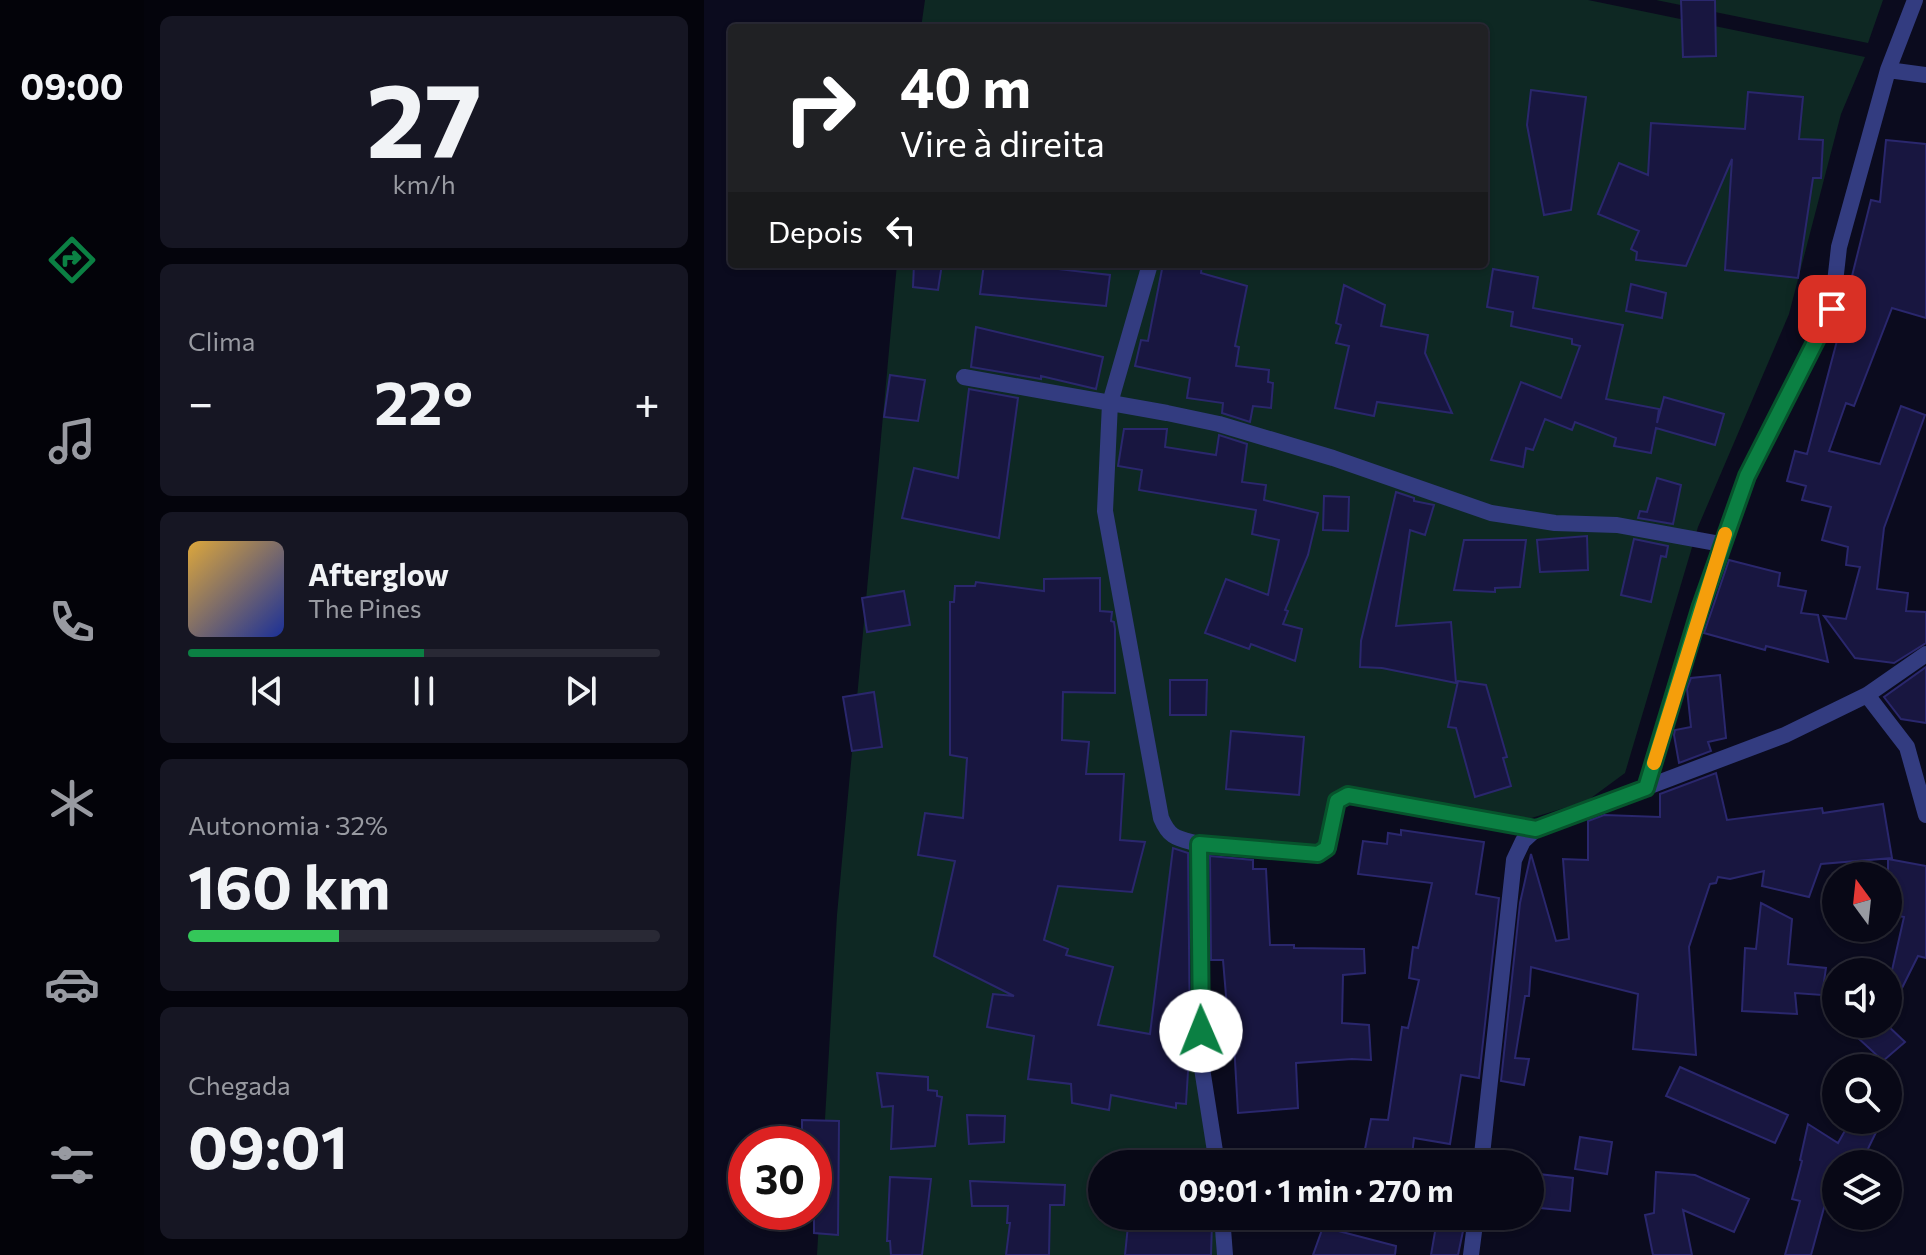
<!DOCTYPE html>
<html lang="pt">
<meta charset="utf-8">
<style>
:root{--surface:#080816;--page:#161623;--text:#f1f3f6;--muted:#989aa1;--line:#292935;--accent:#0b8043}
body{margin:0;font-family:Commissioner,sans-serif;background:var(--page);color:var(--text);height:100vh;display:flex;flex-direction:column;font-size:30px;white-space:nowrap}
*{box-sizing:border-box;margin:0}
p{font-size:26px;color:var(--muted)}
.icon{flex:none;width:44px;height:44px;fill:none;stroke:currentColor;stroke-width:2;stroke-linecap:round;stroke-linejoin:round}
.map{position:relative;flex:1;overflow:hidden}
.side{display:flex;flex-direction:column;gap:16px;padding:16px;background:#04040c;width:560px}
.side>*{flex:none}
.top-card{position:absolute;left:24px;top:24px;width:760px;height:244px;border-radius:8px;box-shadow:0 2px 6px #0004,0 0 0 2px var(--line);background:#202124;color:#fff;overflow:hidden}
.needle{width:52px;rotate:345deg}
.tools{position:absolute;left:1118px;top:862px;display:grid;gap:16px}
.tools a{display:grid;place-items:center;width:80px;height:80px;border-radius:50%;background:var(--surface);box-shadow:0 2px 6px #0004,0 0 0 2px var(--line);font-size:40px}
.speed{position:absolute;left:24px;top:1126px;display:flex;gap:16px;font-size:40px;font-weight:700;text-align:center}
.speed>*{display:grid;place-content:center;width:104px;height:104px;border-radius:50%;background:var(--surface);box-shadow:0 2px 6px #0004,0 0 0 2px var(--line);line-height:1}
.speed .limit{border:12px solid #d22;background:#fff;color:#111}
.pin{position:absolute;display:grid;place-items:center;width:68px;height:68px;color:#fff;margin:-34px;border-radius:16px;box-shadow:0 4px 12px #0006}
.me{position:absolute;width:88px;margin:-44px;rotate:359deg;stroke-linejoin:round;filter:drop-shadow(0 0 6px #0008)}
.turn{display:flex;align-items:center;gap:28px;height:168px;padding:0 40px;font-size:36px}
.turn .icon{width:104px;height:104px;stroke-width:2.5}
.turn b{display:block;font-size:56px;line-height:68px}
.then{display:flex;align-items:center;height:76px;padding:0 40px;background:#0003;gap:16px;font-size:30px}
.big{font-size:60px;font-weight:700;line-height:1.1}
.side .card{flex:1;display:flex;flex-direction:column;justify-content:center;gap:12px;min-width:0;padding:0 28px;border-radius:12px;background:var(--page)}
.side .dial{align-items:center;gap:0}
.dial b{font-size:104px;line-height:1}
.song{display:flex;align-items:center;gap:24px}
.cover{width:96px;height:96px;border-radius:12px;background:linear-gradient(135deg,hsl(40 70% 55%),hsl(230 70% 35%))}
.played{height:8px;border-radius:4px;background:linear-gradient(90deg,var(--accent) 50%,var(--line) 50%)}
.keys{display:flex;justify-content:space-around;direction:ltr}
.heat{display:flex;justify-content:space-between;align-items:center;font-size:44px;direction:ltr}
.charge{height:12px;border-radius:6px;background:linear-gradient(90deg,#34c759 32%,var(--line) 0)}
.trip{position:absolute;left:384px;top:1150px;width:456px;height:80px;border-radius:40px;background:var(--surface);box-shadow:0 2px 6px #0004,0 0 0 2px var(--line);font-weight:700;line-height:80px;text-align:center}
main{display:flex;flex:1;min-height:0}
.tabs{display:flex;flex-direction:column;width:144px;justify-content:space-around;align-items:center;background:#030309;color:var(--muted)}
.tabs .icon{width:56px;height:56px}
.tabs .current{color:var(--accent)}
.tabs b{font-size:36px;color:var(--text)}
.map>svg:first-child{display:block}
.green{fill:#0e2823}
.building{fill:#181640;stroke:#2a276d;stroke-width:2}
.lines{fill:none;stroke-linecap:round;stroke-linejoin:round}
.street{stroke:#333c80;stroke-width:16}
.route-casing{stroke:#07532c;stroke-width:20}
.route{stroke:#0b8043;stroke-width:14}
.slow{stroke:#f59e0b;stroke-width:14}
</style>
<main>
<nav class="tabs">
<b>09:00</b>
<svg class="icon current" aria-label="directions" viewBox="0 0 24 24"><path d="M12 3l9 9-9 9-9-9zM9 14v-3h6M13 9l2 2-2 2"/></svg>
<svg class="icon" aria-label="music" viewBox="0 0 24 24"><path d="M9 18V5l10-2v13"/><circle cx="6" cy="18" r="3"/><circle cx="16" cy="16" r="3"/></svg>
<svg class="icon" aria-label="phone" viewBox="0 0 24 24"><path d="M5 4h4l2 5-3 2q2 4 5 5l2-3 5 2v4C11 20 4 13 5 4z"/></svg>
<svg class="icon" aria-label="climate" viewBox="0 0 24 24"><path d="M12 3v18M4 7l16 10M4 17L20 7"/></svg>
<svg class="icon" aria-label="car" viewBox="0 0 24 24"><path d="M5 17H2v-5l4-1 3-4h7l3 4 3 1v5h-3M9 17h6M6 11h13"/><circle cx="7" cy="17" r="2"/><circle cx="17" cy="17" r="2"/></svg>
<svg class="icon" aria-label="filters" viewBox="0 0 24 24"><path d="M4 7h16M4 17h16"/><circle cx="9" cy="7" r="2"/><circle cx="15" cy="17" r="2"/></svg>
</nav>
<section class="side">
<div class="card dial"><b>27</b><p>km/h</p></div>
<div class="card"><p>Clima</p>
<div class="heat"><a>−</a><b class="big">22°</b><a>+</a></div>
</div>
<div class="card">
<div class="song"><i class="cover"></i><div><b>Afterglow</b><p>The Pines</p></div></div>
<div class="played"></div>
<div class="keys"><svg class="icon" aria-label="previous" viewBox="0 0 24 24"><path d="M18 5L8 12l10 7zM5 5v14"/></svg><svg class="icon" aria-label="pause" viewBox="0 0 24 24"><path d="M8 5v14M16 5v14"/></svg><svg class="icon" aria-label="next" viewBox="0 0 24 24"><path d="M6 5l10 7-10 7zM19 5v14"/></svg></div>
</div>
<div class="card"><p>Autonomia · 32%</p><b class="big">160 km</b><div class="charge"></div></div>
<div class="card"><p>Chegada</p><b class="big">09:01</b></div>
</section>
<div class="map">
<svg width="1222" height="1255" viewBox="0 0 1222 1255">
<rect width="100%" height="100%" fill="#0b0b1e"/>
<path class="green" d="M221 0H884L1161 57 1137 114 1085 314 994 527 921 773 883 801 821 820 647 792 612 846 489 836 484 1002 505 1164H398V1216H511L513 1255H113L133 915 193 264H780V28H217Z
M952 0H1179L1164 43Z"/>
<path class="building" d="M977 0H1011L1012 56 979 57Z
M827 90 882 97 867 210 840 215 823 125Z
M1044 92 1099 97 1095 139 1119 140 1117 178H1109L1094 278 1021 270 1028 159 982 266 932 260 933 252 927 249 935 231 894 214 915 163 944 175 947 123 1041 129Z
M1182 140 1222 144V318L1188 308 1150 406 1142 403 1125 451 1176 464 1197 406 1221 415 1180 528 1173 589 1204 593 1202 611 1222 612V643L1190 663 1151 658 1120 616 1142 619 1156 567 1142 565 1144 547 1118 540 1127 507 1098 500 1102 486 1083 481 1091 451 1103 454 1148 284H1146L1167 200 1176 202Z
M210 264H238L234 290 209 287Z
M280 264H354L353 269 406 275 402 306 276 294Z
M459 264H498L497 273 543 286 531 346 535 347 532 366 565 370 564 382 569 383 567 408 549 406 546 422 518 413 519 403 483 398 486 378 431 366 437 340 444 341Z
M789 269 834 277 829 308 919 325 902 399 955 409 953 423 960 397 1020 414 1011 445 952 428 947 453 910 446 912 438 871 422 868 430 841 419 829 450 822 448 819 467 787 460 817 382 857 398 876 346 868 344V339L807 326 809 312 783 307Z
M927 284 962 293 958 318 922 311Z
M640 285 681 305 677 326 724 335 721 353 748 413 673 402 670 416 631 408 645 346 632 343 637 325 632 323Z
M272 327 399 357 392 389 337 376V379L267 367Z
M186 375 221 380 214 421 180 417Z
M265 389 314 398 295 538 198 518 210 468 254 478Z
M420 429H463L461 447 512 455 515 435 543 444 538 482 562 485 560 500 614 513 604 555 581 610 584 611 579 624 598 629 591 661 547 644 545 649 501 633 522 579 564 595 575 540 548 534 552 510 435 490 438 470 414 466Z
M953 478 977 485 969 524 934 518 936 511 943 512Z
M692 492 710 498V501L730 505 721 535 706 530 692 626 747 622 752 683 678 668 656 667 657 641Z
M620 496 645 497 644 531 619 530Z
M883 536 884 570 836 572 833 540Z
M930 539 964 546 962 557 957 556 947 602 917 595Z
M760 540H822L816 587 791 588V592L750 590Z
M1025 560 1076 573 1074 586 1102 591 1097 613 1114 615 1124 662 1062 646 1061 650 1000 633Z
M396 578V611L408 612 407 621 410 622 411 629V693L359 692 358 740 385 742 382 774H420L416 840 441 842 428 892 354 886 340 940 364 949 362 955 409 967 394 1025 446 1034 469 848 484 853 486 1039 482 1104 472 1103V1108L407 1095 405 1110 368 1103 367 1084 324 1079 330 1036 283 1027 289 994 310 996 230 956 251 861 214 855 221 813 259 818 263 758 246 755V602H250L251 586H271L272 582 340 591V579Z
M200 591 206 625 163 632 158 598Z
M1222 667V723L1197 719 1180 697Z
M1016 675 1022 738 1004 742 1007 751 975 763 970 735 971 730 987 727 983 689 987 678Z
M466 680H503L502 715H466Z
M754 681 782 685 803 757 799 758 807 786 771 797 752 728 744 727Z
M170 692 178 747 148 751 139 697Z
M527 731 600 737 595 795 522 789Z
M1012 773 1023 820 1118 808 1119 813 1179 804 1188 858 1117 864 1105 897 1058 886 1060 871 1026 879 1014 877 1012 883 1006 884 985 947 992 1055 929 1049 934 994 827 967 825 996H821L811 1058 825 1059 820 1085 797 1081 816 903 827 854 852 941 865 939 859 859 884 860V821L900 815 956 817V794Z
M697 830 780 842 772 894 795 898 775 1078 757 1075 746 1144 710 1138 707 1164H658L667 1119 684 1120 698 1027 704 1028 715 980 705 978 709 947 714 948 728 883 654 874 659 841 683 844 684 833 697 835Z
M506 856 549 860V869H562L566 945H590V948L660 949 661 973 639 975 638 1023 665 1025 667 1060 648 1059 592 1063 594 1108 534 1113 530 1043H526L519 960H507Z
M1184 859 1222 866V958L1214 956 1189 1006 1184 1005V988L1200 917 1184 914Z
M1057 903 1088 919 1084 964 1122 968 1118 995 1091 993 1093 1014 1038 1011 1041 948 1052 949Z
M1167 1024H1182L1201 1042 1179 1061 1153 1037Z
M976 1067 1084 1115 1071 1143 962 1096Z
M173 1073 224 1077V1090L233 1091V1096L238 1097 231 1146 187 1149 189 1106 178 1107Z
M263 1115 301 1116 300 1142 265 1144Z
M98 1120 135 1121 134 1235 110 1233V1144H98Z
M1147 1120H1178L1159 1159 1166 1164H1132L1107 1255H1081L1096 1201 1088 1199 1098 1161 1096 1160 1104 1124 1134 1143Z
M876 1137 908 1142 903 1174 871 1169Z
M952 1172 991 1175 1045 1199 1030 1232 979 1210 988 1255H949L941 1215 950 1213Z
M826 1173 869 1178 866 1211 826 1207Z
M186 1177 227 1179 218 1255H187L186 1241H183Z
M266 1181 361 1185 360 1205H346L345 1255H302L306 1223H303L304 1206H268Z
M425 1216H468L467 1222 508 1223 507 1255H421Z
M732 1226 759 1231 754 1255H727Z
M619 1227 692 1246 691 1255H609Z"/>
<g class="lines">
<path class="street" d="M1184 70 1222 75
M446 264 406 403 401 511 457 818C466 839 473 838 495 844L497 1062 513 1164
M260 377 463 413 515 424 629 458 787 513 851 523 913 525 1017 544
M1163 695 1203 747 1222 815
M942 788 997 606 1043 476 1128 309 1135 247 1184 70 1211 0
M495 844 614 854 623 848 633 801 644 795 832 829
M777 1164 810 860 819 841 832 829 1081 735 1163 695 1222 654
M518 1216 521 1255
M767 1255 772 1216"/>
</g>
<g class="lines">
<defs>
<path id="route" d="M497 1031 495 844 614 854 623 848 633 801 644 795 832 829 942 788 997 606 1043 476 1128 309"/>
</defs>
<use href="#route" class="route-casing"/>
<use href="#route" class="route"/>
<path class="slow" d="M950 763 1021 534"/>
</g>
</svg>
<div class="tools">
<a><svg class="needle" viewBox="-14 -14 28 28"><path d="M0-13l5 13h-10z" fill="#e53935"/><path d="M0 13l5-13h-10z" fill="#989aa1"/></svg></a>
<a><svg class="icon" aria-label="sound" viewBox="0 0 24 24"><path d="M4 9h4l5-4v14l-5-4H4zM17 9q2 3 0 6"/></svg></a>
<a><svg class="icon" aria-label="search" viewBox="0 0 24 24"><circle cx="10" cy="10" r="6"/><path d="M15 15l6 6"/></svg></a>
<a><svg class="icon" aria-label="layers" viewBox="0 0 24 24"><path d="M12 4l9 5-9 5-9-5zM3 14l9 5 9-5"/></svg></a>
</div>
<div class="speed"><div class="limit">30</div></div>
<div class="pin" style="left:1128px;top:309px;background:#d93025"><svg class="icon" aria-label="arrive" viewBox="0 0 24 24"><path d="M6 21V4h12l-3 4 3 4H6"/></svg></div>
<svg class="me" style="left:497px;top:1031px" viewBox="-20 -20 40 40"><circle r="19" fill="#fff"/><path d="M0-13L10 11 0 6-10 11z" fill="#0b8043"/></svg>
<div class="trip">09:01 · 1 min · 270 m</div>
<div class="top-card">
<div class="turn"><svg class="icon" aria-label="right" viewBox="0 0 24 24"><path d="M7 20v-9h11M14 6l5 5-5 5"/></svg><div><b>40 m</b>Vire à direita</div></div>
<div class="then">Depois<svg class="icon" aria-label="left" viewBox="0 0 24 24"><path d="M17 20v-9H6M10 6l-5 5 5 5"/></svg></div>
</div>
</div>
</main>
